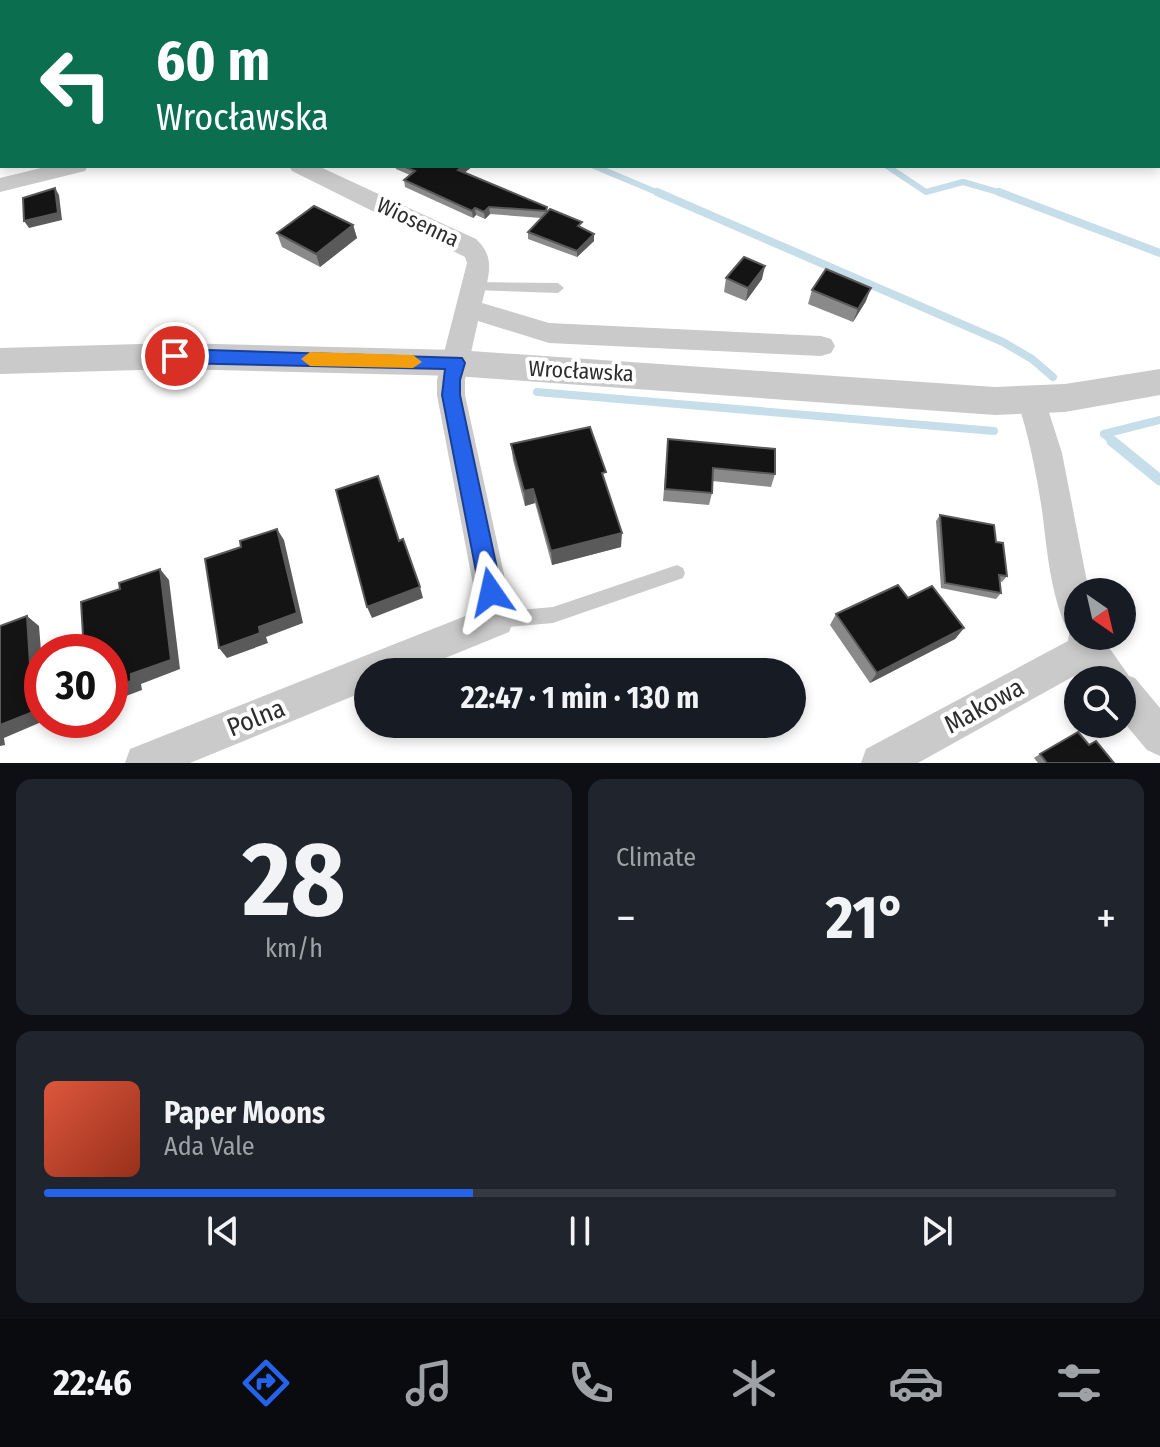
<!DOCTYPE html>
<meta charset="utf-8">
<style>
:root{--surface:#171b24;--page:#20242c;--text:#f1f3f6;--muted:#9ea1a6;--line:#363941;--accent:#2563eb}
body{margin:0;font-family:"Fira Sans Condensed",sans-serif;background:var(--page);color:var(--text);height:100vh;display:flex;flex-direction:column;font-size:30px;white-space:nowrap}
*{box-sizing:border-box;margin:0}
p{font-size:26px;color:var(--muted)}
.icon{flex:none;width:44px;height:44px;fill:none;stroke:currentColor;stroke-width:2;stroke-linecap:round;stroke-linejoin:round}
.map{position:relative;height:763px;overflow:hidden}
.sheet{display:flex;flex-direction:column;gap:16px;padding:16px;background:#0d0f14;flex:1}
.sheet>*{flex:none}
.banner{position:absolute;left:0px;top:0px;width:1160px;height:168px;box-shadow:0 4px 12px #0003;background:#0b6e4f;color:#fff;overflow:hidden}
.needle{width:52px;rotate:146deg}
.tools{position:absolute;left:1064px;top:578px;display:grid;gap:16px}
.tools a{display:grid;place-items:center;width:72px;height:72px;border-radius:50%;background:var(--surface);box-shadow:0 4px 12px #0003;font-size:40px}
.speed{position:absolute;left:24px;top:634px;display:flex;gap:16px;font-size:40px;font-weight:700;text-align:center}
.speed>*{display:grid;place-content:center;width:104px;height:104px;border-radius:50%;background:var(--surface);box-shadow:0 4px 12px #0003;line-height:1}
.speed .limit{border:12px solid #d22;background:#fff;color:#111}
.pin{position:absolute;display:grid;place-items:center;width:68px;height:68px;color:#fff;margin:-34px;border:4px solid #fff;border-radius:50%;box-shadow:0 2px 8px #0007}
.me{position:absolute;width:88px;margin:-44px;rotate:349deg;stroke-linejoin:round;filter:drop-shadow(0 0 6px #0008)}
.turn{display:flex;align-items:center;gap:28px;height:168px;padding:0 24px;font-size:36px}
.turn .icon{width:104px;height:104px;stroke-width:2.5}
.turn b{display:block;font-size:56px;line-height:68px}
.big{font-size:60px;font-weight:700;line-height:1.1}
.sheet .widget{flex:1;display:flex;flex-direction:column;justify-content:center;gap:12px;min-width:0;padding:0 28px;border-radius:16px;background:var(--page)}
.sheet .dial{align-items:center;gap:0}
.dial b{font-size:104px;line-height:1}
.song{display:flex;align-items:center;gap:24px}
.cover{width:96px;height:96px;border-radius:12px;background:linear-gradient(135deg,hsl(10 70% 55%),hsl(10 70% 35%))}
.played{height:8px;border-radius:4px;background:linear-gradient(90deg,var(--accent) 40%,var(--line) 40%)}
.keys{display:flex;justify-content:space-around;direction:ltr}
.heat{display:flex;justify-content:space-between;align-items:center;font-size:44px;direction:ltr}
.sheet .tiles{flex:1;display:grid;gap:16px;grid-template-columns:1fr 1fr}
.widget:last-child{grid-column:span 2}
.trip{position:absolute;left:354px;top:658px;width:452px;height:80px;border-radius:40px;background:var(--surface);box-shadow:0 4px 12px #0003;font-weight:700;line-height:80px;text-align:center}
.dock{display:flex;height:128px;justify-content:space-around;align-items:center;background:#090b0e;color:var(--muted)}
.dock .icon{width:56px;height:56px}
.dock .active{color:var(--accent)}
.dock b{font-size:36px;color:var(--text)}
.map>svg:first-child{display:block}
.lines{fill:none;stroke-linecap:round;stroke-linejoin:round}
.stream-far2{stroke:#c6ddea;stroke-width:6}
.stream-far1{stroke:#c6ddea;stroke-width:8}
.stream{stroke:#c6ddea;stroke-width:11}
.service{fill:#cacaca;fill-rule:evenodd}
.minor{fill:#cacaca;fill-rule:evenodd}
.tertiary{fill:#cacaca;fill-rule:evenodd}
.wall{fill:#8a8a8a}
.shaded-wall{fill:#5a5a5a}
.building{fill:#141414;stroke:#5a5a5a;stroke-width:2}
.route{fill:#2563eb;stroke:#184099;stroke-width:2}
.slow{fill:#f59e0b}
.labels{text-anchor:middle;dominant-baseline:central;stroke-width:8;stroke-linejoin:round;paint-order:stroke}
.street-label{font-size:22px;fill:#2d2d2d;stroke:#fff}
.near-street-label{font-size:26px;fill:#2d2d2d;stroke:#fff}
</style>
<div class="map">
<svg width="1160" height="763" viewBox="0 0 1160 763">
<rect width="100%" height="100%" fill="#fff"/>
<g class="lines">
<path class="stream-far2" d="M186 0 190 2
M594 166 661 194
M887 166 926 192 963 182 1005 194"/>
<path class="stream-far1" d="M657 192 1003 342 1032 359 1053 377
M999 192 1160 253
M537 392 994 431
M1104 434 1115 443
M1104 434 1160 420"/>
<path class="stream" d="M1112 441 1160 480"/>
<path class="service" d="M722 0H731L732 2H723Z
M1151 0H1160V5Z
M474 282 558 283 564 288 558 293 474 290 468 286Z
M677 565 683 568 685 573 683 578 553 623 497 628 491 626 488 620 491 614 497 612 553 607Z"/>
<path class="minor" d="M982 0H1005L1006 2H983Z
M1031 0H1051L1030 2Z
M0 41H2V53H0Z
M1158 52 1160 53V65L1158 64Z
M49 166H88L85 171 0 192V178Z
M289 166H318L476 239C497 258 488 277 482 303L549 323 821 336 831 339 835 346 831 353 821 356 549 343 478 321 465 380V395L514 620 509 632 411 672H368V690L190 763H125L130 749 478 611 437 395V380L467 263 465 257 292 171Z
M1031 389 1041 392 1045 400 1062 453 1089 592H1078V636H1101L1129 676 1135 678 1160 708V756L1147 750 1122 720V680H1090L1083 671 918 763H861L866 749 1068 641 1070 628 1066 627C1050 591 1047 549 1042 510 1036 472 1029 436 1017 400L1021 392Z"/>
<path class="tertiary" d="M175 343 456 350 995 387 1065 384 1160 369V395L1065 412 995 415 456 376 175 369 0 374V348Z"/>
</g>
<path class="wall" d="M900 0H974L972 2H905Z
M395 166H473L465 172 547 207V211L594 234V241L577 257 528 239V232L541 218 490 214 485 219 476 215 473 218 405 187 404 180 410 175 396 169Z
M353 225 357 238 320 267 282 247 277 233Z
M726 278 762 279 746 301 724 292Z
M812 290 866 301 853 322 808 304Z
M668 439 775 474 771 487 712 481V493L709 505 663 501Z
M511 444 605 484 621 547 552 565 535 503 525 506 513 460Z
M940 515 1007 576 1002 582 1000 581 1001 593 996 599 941 588 936 521Z
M908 598 964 628 955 639 870 683 830 625 836 614Z
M1089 745 1114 763H1038L1034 758 1040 754Z"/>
<path class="shaded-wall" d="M463 166H473L459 177 458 170Z
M55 188 59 195 62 220 29 228 24 221Z
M489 207 490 214 485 219 484 212Z
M475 208 476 215 473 218 472 211Z
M353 225 357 238 320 267 316 254Z
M594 234V241L577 257V251Z
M765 266 762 279 746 301 748 288Z
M871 288 866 301 853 322 858 309Z
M533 489 535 503 525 506 524 491Z
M277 529 284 540 303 623 266 637 268 643 227 658 219 648 259 627Z
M622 533 621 547 552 565 551 551Z
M160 569 169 580 180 669 141 684 142 690 110 702V689Z
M420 587 423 598 372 618 367 607Z
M27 616 39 626 42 663V720H46L4 738 5 745 0 746V725Z
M964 628 955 639 870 683 877 673Z"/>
<path class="building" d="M926 0H966L963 2H931Z
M403 166H463L458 170 547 207 546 211 489 207 484 212 475 208 472 211 404 180 415 171Z
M55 188 58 213 24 221 23 198Z
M314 206 353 225 316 254 277 233Z
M550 209 582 222 578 226 594 234 577 251 528 232Z
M744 257 765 266 748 288 726 278Z
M826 269 871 288 858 309 812 290Z
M590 427 606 472 602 473 622 533 551 551 533 489 524 491 511 444Z
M668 439 775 449V474L713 468 712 493 665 489Z
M378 476 399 541 403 539 420 587 367 607 336 490Z
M940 515 994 525 996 542 1003 543 1007 576 999 575 1001 593 945 583Z
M277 529 297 613 259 627 260 633 219 648 205 559 241 547 240 541Z
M160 569 171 660 131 674V681L110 689V652H84L81 602 120 589 119 583Z
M898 585 908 598 932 586 964 628 877 673 836 614Z
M27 616 33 712 0 725V626Z
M1078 732 1089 745 1096 741 1114 763H1047L1040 754Z"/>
<path class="route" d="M175 349 462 358 465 363 460 380V395L502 592 499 599 491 602 483 599 480 592 442 395 445 369 175 363 166 356Z"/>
<path class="slow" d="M310 352 413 355 422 362 413 368 310 366 301 359Z"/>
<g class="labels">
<g class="street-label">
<text transform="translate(418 222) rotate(25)">Wiosenna</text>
<text transform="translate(581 371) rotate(3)">Wrocławska</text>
</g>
<g class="near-street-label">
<text transform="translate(984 706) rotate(-29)">Makowa</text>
<text transform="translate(256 718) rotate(-22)">Polna</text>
</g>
</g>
</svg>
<div class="tools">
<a><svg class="needle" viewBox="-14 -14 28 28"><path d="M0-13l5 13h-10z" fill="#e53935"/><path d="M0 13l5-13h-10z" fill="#9ea1a6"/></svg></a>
<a><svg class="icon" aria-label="search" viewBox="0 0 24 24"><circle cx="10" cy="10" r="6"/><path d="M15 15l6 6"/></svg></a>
</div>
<div class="speed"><div class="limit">30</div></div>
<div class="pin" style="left:175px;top:356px;background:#d93025"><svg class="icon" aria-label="arrive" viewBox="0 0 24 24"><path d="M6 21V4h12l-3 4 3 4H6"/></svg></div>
<svg class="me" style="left:491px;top:592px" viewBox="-20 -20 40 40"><path d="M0-17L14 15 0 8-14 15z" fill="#2563eb" stroke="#fff" stroke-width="4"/></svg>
<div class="trip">22:47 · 1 min · 130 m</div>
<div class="banner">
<div class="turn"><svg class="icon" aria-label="left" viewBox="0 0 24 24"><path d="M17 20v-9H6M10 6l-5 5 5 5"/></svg><div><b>60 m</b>Wrocławska</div></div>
</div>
</div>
<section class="sheet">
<div class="tiles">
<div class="widget dial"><b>28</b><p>km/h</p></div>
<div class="widget"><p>Climate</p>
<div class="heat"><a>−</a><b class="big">21°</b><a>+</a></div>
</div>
<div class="widget">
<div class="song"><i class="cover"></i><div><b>Paper Moons</b><p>Ada Vale</p></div></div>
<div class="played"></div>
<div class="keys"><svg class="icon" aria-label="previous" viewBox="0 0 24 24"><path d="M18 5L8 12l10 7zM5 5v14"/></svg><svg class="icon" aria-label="pause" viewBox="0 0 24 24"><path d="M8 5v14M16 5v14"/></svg><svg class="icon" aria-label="next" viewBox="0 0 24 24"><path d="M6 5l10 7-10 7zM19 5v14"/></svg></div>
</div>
</div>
</section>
<nav class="dock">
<b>22:46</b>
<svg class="icon active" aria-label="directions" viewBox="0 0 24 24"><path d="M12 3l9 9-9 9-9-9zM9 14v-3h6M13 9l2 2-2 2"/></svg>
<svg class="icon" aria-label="music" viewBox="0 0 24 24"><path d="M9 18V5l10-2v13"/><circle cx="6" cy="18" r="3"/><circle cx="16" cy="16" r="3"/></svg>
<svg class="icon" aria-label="phone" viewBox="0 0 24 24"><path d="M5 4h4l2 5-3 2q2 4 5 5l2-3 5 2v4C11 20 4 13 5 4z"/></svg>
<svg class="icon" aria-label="climate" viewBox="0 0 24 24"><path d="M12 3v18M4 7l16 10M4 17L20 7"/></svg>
<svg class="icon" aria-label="car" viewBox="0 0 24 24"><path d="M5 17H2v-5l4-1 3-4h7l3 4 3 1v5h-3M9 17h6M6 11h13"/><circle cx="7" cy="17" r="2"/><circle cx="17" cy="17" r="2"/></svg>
<svg class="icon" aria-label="filters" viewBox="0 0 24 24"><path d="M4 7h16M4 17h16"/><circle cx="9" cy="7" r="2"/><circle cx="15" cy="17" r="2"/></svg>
</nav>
